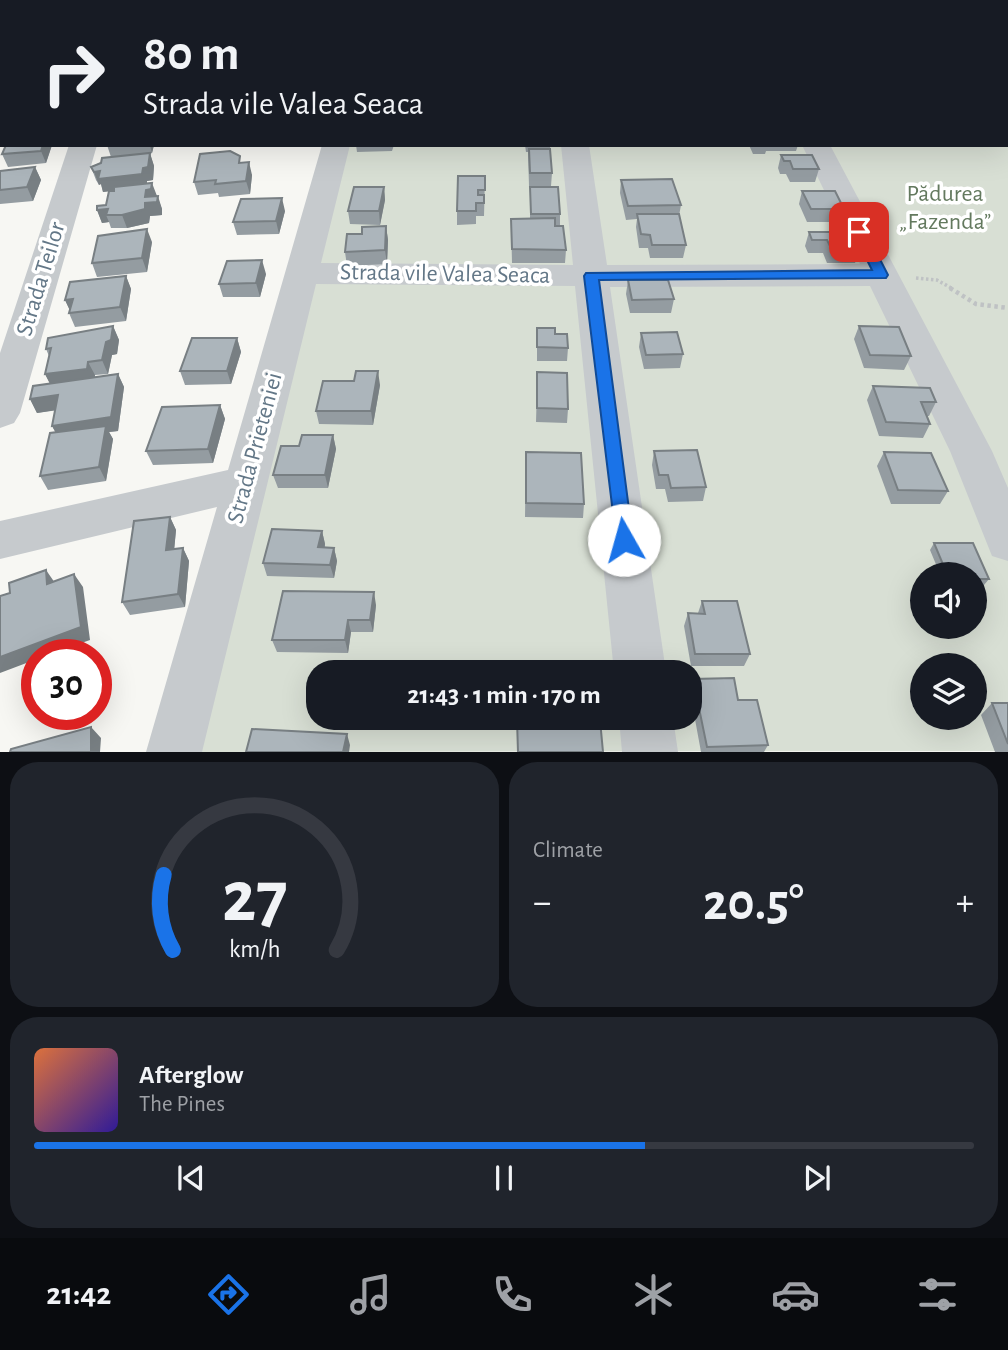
<!DOCTYPE html>
<meta charset="utf-8">
<style>
:root{--surface:#171b24;--page:#20242c;--text:#f1f3f6;--muted:#9ea1a6;--line:#363941;--accent:#1a73e8}
body{margin:0;font-family:"Alegreya Sans",sans-serif;background:var(--page);color:var(--text);height:100vh;display:flex;flex-direction:column;font-size:26px;white-space:nowrap}
*{box-sizing:border-box;margin:0}
p{font-size:23px;color:var(--muted)}
.icon{flex:none;width:38px;height:38px;fill:none;stroke:currentColor;stroke-width:2;stroke-linecap:round;stroke-linejoin:round}
.map{position:relative;height:752px;overflow:hidden}
.drawer{display:flex;flex-direction:column;gap:10px;padding:10px;background:#0d0f14;flex:1}
.drawer>*{flex:none}
.top-card{position:absolute;left:0px;top:0px;width:1008px;height:147px;box-shadow:0 7px 28px #0002;background:#171b24;color:var(--text);overflow:hidden}
.tools{position:absolute;left:910px;top:562px;display:grid;gap:14px}
.tools a{display:grid;place-items:center;width:77px;height:77px;border-radius:50%;background:var(--surface);box-shadow:0 7px 28px #0002;font-size:35px}
.speed{position:absolute;left:21px;top:639px;display:flex;gap:14px;font-size:35px;font-weight:700;text-align:center}
.speed>*{display:grid;place-content:center;width:91px;height:91px;border-radius:50%;background:var(--surface);box-shadow:0 7px 28px #0002;line-height:1}
.speed .limit{border:10px solid #d22;background:#fff;color:#111}
.pin{position:absolute;display:grid;place-items:center;width:60px;height:60px;color:#fff;margin:-30px;border-radius:14px;box-shadow:0 4px 10px #0006}
.me{position:absolute;width:77px;margin:-38px;rotate:353deg;stroke-linejoin:round;filter:drop-shadow(0 0 5px #0008)}
.turn{display:flex;align-items:center;gap:24px;height:147px;padding:0 28px;font-size:32px}
.turn .icon{width:91px;height:91px;stroke-width:2.5}
.turn b{display:block;font-size:49px;line-height:60px}
.big{font-size:52px;font-weight:600;line-height:1.1}
.drawer .tile{flex:1;display:flex;flex-direction:column;justify-content:center;gap:10px;min-width:0;padding:0 24px;border-radius:28px;background:var(--page)}
.drawer .dial{align-items:center;gap:0}
.dial svg{height:182px;overflow:visible;fill:none;stroke:var(--line);stroke-width:7;stroke-linecap:round;text-anchor:middle}
.dial text{fill:var(--text);stroke:none}
.song{display:flex;align-items:center;gap:21px}
.cover{width:84px;height:84px;border-radius:10px;background:linear-gradient(135deg,hsl(20 70% 55%),hsl(250 70% 35%))}
.played{height:7px;border-radius:4px;background:linear-gradient(90deg,var(--accent) 65%,var(--line) 65%)}
.keys{display:flex;justify-content:space-around;direction:ltr}
.heat{display:flex;justify-content:space-between;align-items:center;font-size:38px;direction:ltr}
.drawer .tiles{flex:1;display:grid;gap:10px;grid-template-columns:1fr 1fr}
.tile:last-child{grid-column:span 2}
.trip{position:absolute;left:306px;top:660px;width:396px;height:70px;border-radius:28px;background:var(--surface);box-shadow:0 7px 28px #0002;font-weight:600;line-height:70px;text-align:center}
.dock{display:flex;height:112px;justify-content:space-around;align-items:center;background:#090b0e;color:var(--muted)}
.dock .icon{width:49px;height:49px}
.dock .on{color:var(--accent)}
.dock b{font-size:32px;color:var(--text)}
.map>svg:first-child{display:block}
.green{fill:#d8dfd4;fill-rule:evenodd}
.lines{fill:none;stroke-linecap:round;stroke-linejoin:round}
.path-far2{stroke:#bfc2c4;stroke-width:2.5;stroke-dasharray:2.5 2.5;stroke-linecap:butt}
.path-far1{stroke:#bfc2c4;stroke-width:3.5;stroke-dasharray:2.5 2.5;stroke-linecap:butt}
.path{stroke:#bfc2c4;stroke-width:4.5;stroke-dasharray:3.5 3.5;stroke-linecap:butt}
.minor{fill:#c6cacd;fill-rule:evenodd}
.wall{fill:#949ca1}
.shaded-wall{fill:#787f83}
.building{fill:#acb5bb;stroke:#787f83;stroke-width:2}
.route{fill:#1a73e8;stroke:#114b97;stroke-width:2}
.labels{text-anchor:middle;dominant-baseline:central;stroke-width:7;stroke-linejoin:round;paint-order:stroke}
.park-label{font-size:24px;fill:#63795e;stroke:#fff}
.street-label{font-size:24px;fill:#637787;stroke:#fff}
</style>
<div class="map">
<svg width="1008" height="752" viewBox="0 0 1008 752">
<rect width="100%" height="100%" fill="#f7f7f3"/>
<path class="green" d="M386 0H1008V751L194 752 348 145H1006V2ZM922 574H975V626H922ZM922 665H975V718H922ZM318 672H690V718H318Z"/>
<g class="lines">
<path class="path-far2" d="M820 0 833 2
M964 0 966 2
M853 2 878 0
M1006 42 1008 44"/>
<path class="path-far1" d="M916 278 937 280 953 289"/>
<path class="path" d="M950 288 976 304 1008 308"/>
<path class="minor" d="M116 0H138L115 2Z
M282 0H304V2H282Z
M368 0H390L367 2Z
M546 0H568V2H546Z
M725 0H747L748 2H726Z
M2 91V107L0 108V92Z
M69 145H97L20 413 14 423 0 428V353Z
M322 145H350L321 263 573 265 561 145H589L607 265 860 264 802 145H830L992 451 1008 488V561L992 556 950 451 870 286 610 287 666 672H614L575 286 316 284 202 752H146L217 507 0 559V521L228 470Z
M619 718H673L678 752H622Z"/>
</g>
<path class="wall" d="M145 0H203L204 2H145Z
M400 0H422V2H400Z
M517 0H540V2H518Z
M6 145H52L46 163 8 167 2 154Z
M107 145H154L152 153 150 154 154 166 153 180 147 181V183L157 196 162 209V215L150 216 149 223 127 228H111L109 222 102 223 97 210 106 205 109 191 103 192 101 184 99 185 96 180 91 167 111 157Z
M356 145H394L392 151 357 152Z
M525 145H550L552 173 551 186H529L528 152H526Z
M749 145H798L796 151H766L765 154H753Z
M781 155 819 169 815 182H790L786 174H780L778 168Z
M242 163 252 175 250 194 219 197 218 193 198 195 194 182Z
M35 167 41 180 33 201 0 204V171Z
M485 176 484 216H476V224L457 225V211Z
M621 180 681 205 679 216 686 245 683 258H650L648 248H639L636 227 637 219 626 220 620 193Z
M384 187 385 200 380 225 350 224 348 211Z
M530 187 560 214V226L566 250 565 263H512L511 219H530Z
M802 191 844 209 839 222H807L799 204Z
M285 211 279 234 237 235 233 222Z
M386 226 388 240 387 264 347 266 345 252Z
M809 232 860 250 855 263H827L823 253H808L805 246Z
M152 242 147 272 97 277 92 263Z
M266 274 260 297H223L219 284Z
M126 276 131 289 126 321 75 327 69 313 70 310 65 300Z
M628 280 674 299 671 313H630L626 294Z
M113 326 119 340 117 354 112 355 108 374 95 375V377L118 374 124 387 118 431 109 432 113 439 106 481 48 490 40 476 56 433 52 426 55 410 37 413 30 399 50 383 45 374 49 356 46 349Z
M859 326 911 356 904 370 864 368 854 339Z
M537 328 568 348 567 361H537Z
M641 333 683 354 680 368 644 369 639 347Z
M237 338 241 352 231 384 185 385 180 371Z
M380 385 373 425 319 424 316 411Z
M537 386 568 409 567 423 536 422Z
M873 386 936 402 929 416H927L930 424 923 438 879 436 867 400Z
M220 405 225 419 213 463 153 465 146 451Z
M333 435 336 449 328 488H278L273 475 299 446Z
M654 451 706 487 703 501 668 502 665 489H656L652 465Z
M526 452 584 504 583 518 525 517Z
M884 452 948 491 940 504H891L877 466Z
M170 517 176 530 174 549 183 548 189 561 185 607 130 615 122 602Z
M322 531 325 544V547L334 548 337 561 334 578 267 576 263 563Z
M934 543 989 579 984 585H975V574H940L930 550Z
M702 601 750 654 744 666H691L684 626 688 613H698Z
M376 605 373 632H351L348 653 277 652 272 640Z
M693 679 738 700 768 745 764 752H701L690 692Z
M992 703H1008V752H995L981 715Z"/>
<path class="shaded-wall" d="M68 0H100V2H68Z
M43 145H52L46 163 41 151Z
M150 145H154L152 153Z
M150 153 154 166 153 180 147 181V187L103 192 101 184 99 185 94 172 143 168Z
M249 162 252 175 250 194 246 181Z
M35 167 41 180 33 201 27 187Z
M152 183 157 196 156 202 158 196 162 209V215L150 216 149 223 127 228 122 215 145 203 146 190Z
M384 187 385 200 380 225 379 211Z
M282 198 285 211 279 234 276 221Z
M108 209 106 215 109 222 102 223 97 210Z
M386 226 388 240 387 264 385 250Z
M147 229 152 242 147 272 142 258Z
M262 260 266 274 260 297 256 283Z
M126 276 131 289 126 321 120 307Z
M73 299 71 313 65 300Z
M113 326 119 340 117 354 112 355 108 374 102 360 106 342Z
M237 338 241 352 231 384 227 371Z
M88 362 95 375 94 382 52 388 45 374Z
M378 371 380 385 373 425 371 411Z
M118 374 124 387 118 431 109 432 113 439 106 481 99 467 60 440 52 426Z
M58 395 65 409 37 413 30 399Z
M220 405 225 419 213 463 208 449Z
M333 435 336 449 328 488 325 475Z
M170 517 176 530 173 563 166 550Z
M322 531 325 544 322 560 318 547Z
M183 548 189 561 185 607 178 594Z
M334 548 337 561 334 578 330 565Z
M46 570 55 583 47 584Z
M74 574 83 587 90 640 50 654H37V659L0 673V657Z
M374 592 376 605 373 632 370 620Z
M348 620 351 632 348 653 345 640Z
M91 727 101 738 100 752H91Z
M347 734 350 745 349 752H343Z"/>
<path class="building" d="M166 0H195V2H164Z
M227 0H261V2H227Z
M323 0H359V1L322 2Z
M640 0 641 2H604L603 1Z
M684 0H712L713 2H685Z
M6 145H43L41 151 2 154Z
M529 149H550L552 173H530Z
M230 151 240 156 239 163 249 162 246 181 215 184 216 180 194 182 200 154Z
M150 153 148 167 143 168 142 174 98 179 100 171 94 172 91 167 101 163 102 158Z
M781 155H812L819 169H793L790 161H784Z
M35 167 27 187 0 190V171Z
M458 176H485V190H478V195H484V203H476V211H457Z
M672 179 681 205 628 206 621 180Z
M152 183 151 189 146 190 145 197 158 196 157 202 145 203V209L122 215H106L108 209 97 210V206L106 205 109 191H114V187Z
M354 187H384L379 211H348Z
M530 187H558L560 214H531Z
M802 191H835L844 209H811Z
M282 198 276 221 233 222 241 199Z
M637 214H679L686 245H652L650 235 641 234Z
M555 218V226H563L566 250 512 249 511 219Z
M386 226 385 250 345 252 347 234H362V227Z
M147 229 142 258 92 263 98 236Z
M809 232H850L860 250H832L827 240H812Z
M262 260 256 283 219 284 227 261Z
M126 276 120 307 69 313 73 299 65 300 70 282Z
M628 280H668L674 299 632 300Z
M113 326 111 340 106 342 102 360 88 362 87 369 45 374 51 348 46 349 48 338Z
M859 326 899 327 911 356 870 355Z
M537 328H555V334H567L568 348 537 347Z
M677 332 683 354 646 355 641 333Z
M192 338H237L227 371H180Z
M356 371H378L371 411H316L323 381H354Z
M537 372 567 373 568 409 537 408Z
M118 374 111 417 52 426 58 395 30 399 33 386Z
M873 386 930 388 936 402H921L930 424 886 422Z
M220 405 208 449 146 451 162 407Z
M106 426 99 467 40 476 50 433Z
M302 435H333L325 475H273L281 446H299Z
M697 450 706 487 671 488 668 475H659L654 451Z
M526 452 581 453 584 504 526 503Z
M884 452 931 453 948 491 898 490Z
M170 517 166 550 183 548 178 594 122 602 134 521Z
M272 529 322 531 318 547 334 548 330 565 263 563Z
M934 543H973L989 579H975V574H947Z
M46 570 47 584 74 574 81 627 0 657V596L10 593 9 583Z
M283 591 374 592 370 620H348L345 640H272Z
M702 601H737L750 654H695L688 613 705 614Z
M734 678 738 700H757L768 745 707 747 693 679Z
M992 703H1008V744Z
M517 720H600L603 752H518Z
M91 727V752H10L11 749Z
M252 729 347 734 343 752H246Z"/>
<path class="route" d="M859 228 866 232 888 275 886 278 599 280 633 540 630 546 624 548 617 546 584 276 586 273 872 270 853 232Z"/>
<g class="labels">
<g class="park-label">
<text x="945" y="194">Pădurea<tspan x="945" dy="28">„Fazenda”</tspan></text>
</g>
<g class="street-label">
<text transform="translate(445 274) rotate(1)">Strada vile Valea Seaca</text>
<text transform="translate(41 279) rotate(-73)">Strada Teilor</text>
<text transform="translate(255 448) rotate(-75)">Strada Prieteniei</text>
</g>
</g>
</svg>
<div class="tools">
<a><svg class="icon" aria-label="sound" viewBox="0 0 24 24"><path d="M4 9h4l5-4v14l-5-4H4zM17 9q2 3 0 6"/></svg></a>
<a><svg class="icon" aria-label="layers" viewBox="0 0 24 24"><path d="M12 4l9 5-9 5-9-5zM3 14l9 5 9-5"/></svg></a>
</div>
<div class="speed"><div class="limit">30</div></div>
<div class="pin" style="left:859px;top:232px;background:#d93025"><svg class="icon" aria-label="arrive" viewBox="0 0 24 24"><path d="M6 21V4h12l-3 4 3 4H6"/></svg></div>
<svg class="me" style="left:624px;top:540px" viewBox="-20 -20 40 40"><circle r="19" fill="#fff"/><path d="M0-13L10 11 0 6-10 11z" fill="#1a73e8"/></svg>
<div class="trip">21:43 · 1 min · 170 m</div>
<div class="top-card">
<div class="turn"><svg class="icon" aria-label="right" viewBox="0 0 24 24"><path d="M7 20v-9h11M14 6l5 5-5 5"/></svg><div><b>80 m</b>Strada vile Valea Seaca</div></div>
</div>
</div>
<section class="drawer">
<div class="tiles">
<div class="tile dial"><svg viewBox="0 0 100 80">
<path d="M14 69A42 42 0 1 1 86 69"/>
<path d="M14 69A42 42 0 0 1 10 36" stroke="#1a73e8"/>
<text x="50" y="56" font-size="32" font-weight="700">27</text>
<text x="50" y="72" font-size="11">km/h</text>
</svg></div>
<div class="tile"><p>Climate</p>
<div class="heat"><a>−</a><b class="big">20.5°</b><a>+</a></div>
</div>
<div class="tile">
<div class="song"><i class="cover"></i><div><b>Afterglow</b><p>The Pines</p></div></div>
<div class="played"></div>
<div class="keys"><svg class="icon" aria-label="previous" viewBox="0 0 24 24"><path d="M18 5L8 12l10 7zM5 5v14"/></svg><svg class="icon" aria-label="pause" viewBox="0 0 24 24"><path d="M8 5v14M16 5v14"/></svg><svg class="icon" aria-label="next" viewBox="0 0 24 24"><path d="M6 5l10 7-10 7zM19 5v14"/></svg></div>
</div>
</div>
</section>
<nav class="dock">
<b>21:42</b>
<svg class="icon on" aria-label="directions" viewBox="0 0 24 24"><path d="M12 3l9 9-9 9-9-9zM9 14v-3h6M13 9l2 2-2 2"/></svg>
<svg class="icon" aria-label="music" viewBox="0 0 24 24"><path d="M9 18V5l10-2v13"/><circle cx="6" cy="18" r="3"/><circle cx="16" cy="16" r="3"/></svg>
<svg class="icon" aria-label="phone" viewBox="0 0 24 24"><path d="M5 4h4l2 5-3 2q2 4 5 5l2-3 5 2v4C11 20 4 13 5 4z"/></svg>
<svg class="icon" aria-label="climate" viewBox="0 0 24 24"><path d="M12 3v18M4 7l16 10M4 17L20 7"/></svg>
<svg class="icon" aria-label="car" viewBox="0 0 24 24"><path d="M5 17H2v-5l4-1 3-4h7l3 4 3 1v5h-3M9 17h6M6 11h13"/><circle cx="7" cy="17" r="2"/><circle cx="17" cy="17" r="2"/></svg>
<svg class="icon" aria-label="filters" viewBox="0 0 24 24"><path d="M4 7h16M4 17h16"/><circle cx="9" cy="7" r="2"/><circle cx="15" cy="17" r="2"/></svg>
</nav>
